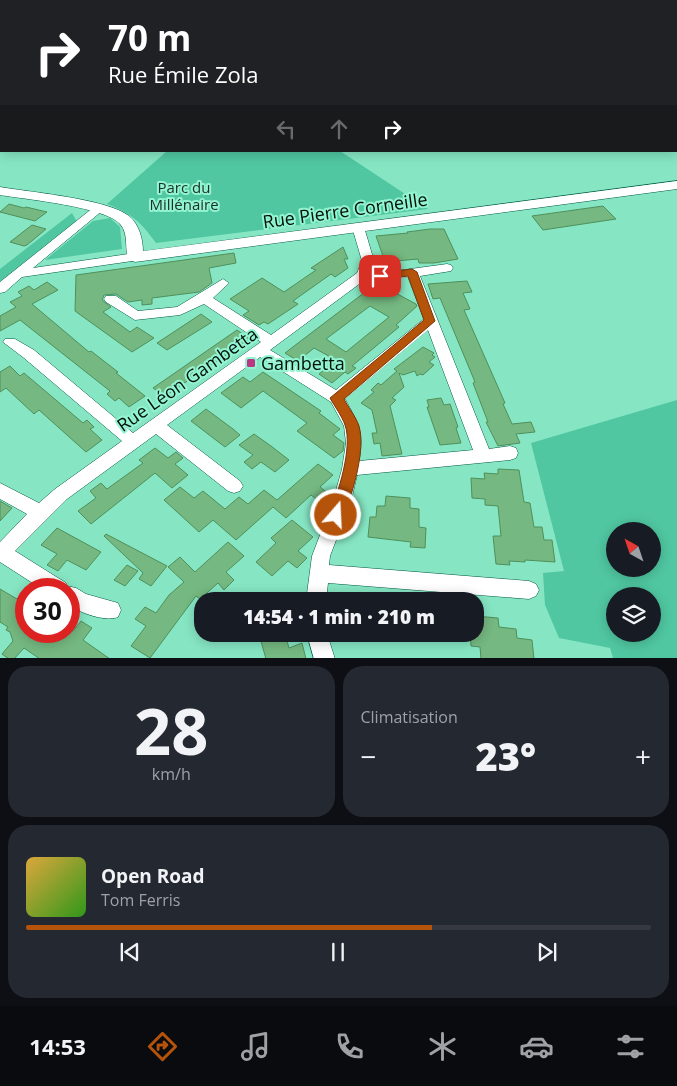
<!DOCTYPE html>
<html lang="fr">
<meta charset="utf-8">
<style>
:root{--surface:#171b24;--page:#242831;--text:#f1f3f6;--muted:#9ea1a6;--line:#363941;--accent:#b45309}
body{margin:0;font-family:"Open Sans",sans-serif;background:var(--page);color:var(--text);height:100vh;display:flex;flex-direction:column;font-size:19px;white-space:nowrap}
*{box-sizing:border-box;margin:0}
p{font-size:16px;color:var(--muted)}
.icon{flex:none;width:28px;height:28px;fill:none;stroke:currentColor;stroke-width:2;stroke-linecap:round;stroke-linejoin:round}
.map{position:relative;height:658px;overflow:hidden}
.drawer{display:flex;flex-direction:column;gap:8px;padding:8px;background:#0d0f14;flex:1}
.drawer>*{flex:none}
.banner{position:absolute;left:0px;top:0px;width:678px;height:152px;box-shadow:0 2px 12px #0003;background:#202124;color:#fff;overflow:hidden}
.needle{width:32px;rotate:320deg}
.fabs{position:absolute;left:606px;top:522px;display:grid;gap:10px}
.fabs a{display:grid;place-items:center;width:55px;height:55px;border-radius:50%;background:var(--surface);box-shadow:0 2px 12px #0003;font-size:25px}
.speed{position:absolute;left:15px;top:578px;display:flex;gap:10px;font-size:25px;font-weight:700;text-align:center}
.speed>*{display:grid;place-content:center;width:65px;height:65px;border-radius:50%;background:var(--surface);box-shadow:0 2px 12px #0003;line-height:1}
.speed .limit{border:8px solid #d22;background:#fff;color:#111}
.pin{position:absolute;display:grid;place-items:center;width:42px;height:42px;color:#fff;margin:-21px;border-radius:10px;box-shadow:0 2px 8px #0006}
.me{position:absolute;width:55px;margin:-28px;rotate:19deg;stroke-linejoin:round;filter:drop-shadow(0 0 4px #0008)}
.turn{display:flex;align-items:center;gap:18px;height:105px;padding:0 25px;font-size:22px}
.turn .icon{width:65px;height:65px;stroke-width:2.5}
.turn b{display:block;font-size:35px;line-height:42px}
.lanes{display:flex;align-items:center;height:48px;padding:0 25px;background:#0003;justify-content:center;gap:25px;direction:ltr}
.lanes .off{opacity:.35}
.big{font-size:38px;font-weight:800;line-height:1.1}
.drawer .widget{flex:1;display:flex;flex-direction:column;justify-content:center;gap:8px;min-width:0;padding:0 18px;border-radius:20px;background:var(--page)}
.drawer .dial{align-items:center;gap:0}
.dial b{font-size:65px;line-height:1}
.song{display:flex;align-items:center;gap:15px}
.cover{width:60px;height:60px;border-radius:8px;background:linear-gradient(135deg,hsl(40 70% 55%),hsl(110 70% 35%))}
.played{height:5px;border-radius:2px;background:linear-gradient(90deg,var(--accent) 65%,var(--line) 65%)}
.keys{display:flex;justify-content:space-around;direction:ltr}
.heat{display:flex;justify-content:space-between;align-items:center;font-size:28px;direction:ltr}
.drawer .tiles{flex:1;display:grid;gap:8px;grid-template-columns:1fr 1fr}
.widget:last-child{grid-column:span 2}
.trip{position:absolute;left:194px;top:592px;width:290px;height:50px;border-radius:20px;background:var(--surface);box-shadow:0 2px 12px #0003;font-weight:800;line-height:50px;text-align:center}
.dock{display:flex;height:80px;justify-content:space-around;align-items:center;background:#090b0e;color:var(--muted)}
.dock .icon{width:35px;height:35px}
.dock .on{color:var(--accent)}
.dock b{font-size:22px;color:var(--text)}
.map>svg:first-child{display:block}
.green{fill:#50c7a1;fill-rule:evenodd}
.building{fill:#75b881;stroke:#4e905b;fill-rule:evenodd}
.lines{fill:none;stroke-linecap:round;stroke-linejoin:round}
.service-casing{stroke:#005943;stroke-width:1}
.minor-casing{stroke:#005943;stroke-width:1}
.tertiary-casing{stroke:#005943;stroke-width:1}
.service{fill:#fff;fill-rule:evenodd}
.minor{fill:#fff;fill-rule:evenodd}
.tertiary{fill:#fff;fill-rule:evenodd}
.route{fill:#b45309;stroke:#753606}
.poi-dot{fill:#b93883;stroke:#93f4d1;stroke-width:2}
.labels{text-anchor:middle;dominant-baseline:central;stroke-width:4;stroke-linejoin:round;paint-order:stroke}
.far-park-label{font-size:15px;fill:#1a3129;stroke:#93f4d1}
.street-label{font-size:18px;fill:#00110b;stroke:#93f4d1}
.poi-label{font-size:18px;fill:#00110b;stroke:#93f4d1;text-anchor:start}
</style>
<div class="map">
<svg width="677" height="659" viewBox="0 0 677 659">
<rect width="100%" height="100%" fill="#86e6c4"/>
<path class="green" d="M167 151H340L428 209 156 243C140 221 132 214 107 204Z
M72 213 77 222 0 284V269Z
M110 218 120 227 122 249 45 260 93 221Z
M677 400V658H613L610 648 559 638 545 605 543 573 564 571 531 443ZM652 531V569H615V531ZM652 596V634H615V596Z"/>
<path class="building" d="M9 204 24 208 26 207 47 212 35 221 0 212Z
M603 206 616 219 543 230 532 216Z
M32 225 46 229 27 245 24 246 10 242Z
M430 229H444L458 259 434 263H419L418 259 385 262 376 236 408 233 407 232Z
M343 247 348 259H344L348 268 335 277 331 274 293 301 298 304 268 324 264 322 259 325 243 315 249 311 230 299 262 278 284 292 316 270 311 268Z
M234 253 236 263 209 268 212 283 199 292 152 298V304L142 305V300L128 302 116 294 104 295 102 300 111 307 103 312 130 332 137 327 154 338 132 352 75 311 76 275Z
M467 281 472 292 463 293 470 309 464 310 505 403 503 404 512 424 531 422 535 432 516 434 520 443 498 446 486 422H488L473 383 475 382 440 298 433 299 428 284Z
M47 282 58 290 32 304 89 352 91 351 118 372 116 373 145 396 129 407 119 398 115 401 107 394 110 391 20 320 0 331V316L16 307 10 302 22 296 18 292 29 286 34 290Z
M377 283 416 304 417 306 396 325 399 327 352 366 356 368 348 374 345 372 332 383 319 374 336 360 314 348 298 361 285 353ZM370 306 389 317 346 352 326 339Z
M201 314 212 322 167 350 157 343Z
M237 330 250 339 165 396 153 388Z
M423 347 434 353 432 355 435 357 429 362 434 365 423 375 420 374 417 376 415 371 403 375 399 373 404 387 392 398 396 400 390 406 402 454 382 456 380 443 374 444 372 433H377L372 410 361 403 374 392 371 390 378 383 381 385 397 371 394 369Z
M10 366 20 376 24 373 83 423 87 420 94 427 90 429 102 440 86 452 39 410 34 414 6 388 0 392V372Z
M263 372 321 411 319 413 340 429 333 435 344 443 343 451 334 458 297 431 307 423 263 391 241 408 221 393 243 377 250 382Z
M441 398 444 405 450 404 458 427 456 428 461 443 440 445 427 407H429L427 400Z
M206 409 233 429 240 435 225 447 191 421Z
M254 434 271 446 289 460 275 472 261 462 252 469 244 462 253 455 239 445Z
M155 448 168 458 176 452 183 458 175 464 188 475 172 488 155 473 91 524 78 511 96 498 90 491 101 483 107 489 143 463 139 460Z
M318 464 333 475 320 487 329 494 320 502 311 495 286 518 273 507 236 540 213 520 199 532 164 500 180 487 194 498 203 491 225 509 239 497 248 504 264 490 277 500Z
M498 469 519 470 524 502 530 503 534 527H542L544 540H552L555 562 525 560V562L509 561 510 565 496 564 493 536H501L498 506 485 505V499L472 498 471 478 485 479 484 473 498 474Z
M386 496 410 498V508L419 509V527L426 528 425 548 410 547 411 542 368 537 370 517H376L377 506H385Z
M0 501 12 508 0 521Z
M292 520 313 537 298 551 307 558 297 568 288 561 272 576 256 562 276 543 271 538Z
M57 528 101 552 86 570 67 560 58 571 47 565 57 554 41 545Z
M106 534 167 566 151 586 139 579 143 573 104 536Z
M228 542 244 556 226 572 234 580 224 590 218 583 200 599 196 596 150 658 131 646 146 626 135 619 145 607 156 613 169 595 184 582 168 567 180 557 195 572Z
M127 565 138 571 125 586 114 580Z
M0 589 17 599 26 589V631H73L81 621 92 628 83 640 110 659H40L24 648 14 659H9L2 654 13 641 10 632 6 630 8 627 0 622Z
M475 616 498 618 499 627 516 629 517 638 532 640 534 659H481L480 647 471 646 470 634H475Z
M259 634H285L289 648 302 643 306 659H266Z"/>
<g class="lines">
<defs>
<path id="service" d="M352 0H383L381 1H350Z
M396 0H420L422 1H403Z
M676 44H677V46H676Z
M676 56H677V59H676Z"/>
<path id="minor" d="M677 0V4H676V1H673Z
M98 206 102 207 104 209 102 211 33 268 135 253 139 254 141 257 139 260 22 277 5 292 0 293V282L94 207Z
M358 224 364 227 374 261 370 272 381 273 447 264 451 265 453 268 451 271 420 276 489 449 510 446 516 448 518 453 516 458 510 460 357 475 351 501 330 556 329 565 529 581 536 584 539 590 536 596 529 599 328 583 326 601H306L312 556 333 501 342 469 346 443 344 426 331 402 260 357 167 425 240 481 243 486 240 491 234 493 228 491 156 434 67 499 15 551 66 583 67 586 76 588 86 594 118 603 121 610 118 617C105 622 80 613 69 605V589H42L0 562V542L27 514 0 499V483L39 503 55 489 122 441 24 358 3 342 5 339H15L34 350 133 433 261 342 204 304 180 315 135 320 106 302 104 299 106 296H116L138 311 177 307 223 279 229 283 213 298 271 335 357 273 362 261 352 227ZM408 277 424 319 336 390 270 350 366 279 381 281ZM428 330 473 450 359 461C364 432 359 425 345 399Z
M307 634H327L335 659H314Z"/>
<path id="tertiary" d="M548 0H557V1H549Z
M676 92H677V99H676Z
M677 181V189L135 262 130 260C123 251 130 235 120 224 106 207 24 199 0 195V187C29 192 108 199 129 216 139 224 143 239 143 251Z"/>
</defs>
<use href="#service" class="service-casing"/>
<use href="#minor" class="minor-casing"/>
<use href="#tertiary" class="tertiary-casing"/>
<use href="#service" class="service"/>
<use href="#minor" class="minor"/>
<use href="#tertiary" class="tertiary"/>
</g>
<path class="route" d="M412 269 417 272 435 321 344 399C348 407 356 417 359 426 366 450 352 498 341 520L336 522 331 520 329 515C338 494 353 447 345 425 342 416 335 407 330 398L424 320 408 276 380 280 375 276 380 273Z"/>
<rect class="poi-dot" x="246" y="358" width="10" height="10" rx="2.5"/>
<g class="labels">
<g class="far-park-label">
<text x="184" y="187">Parc du<tspan x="184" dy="17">Millénaire</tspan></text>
</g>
<g class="street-label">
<text transform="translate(345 210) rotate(-8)">Rue Pierre Corneille</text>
<text transform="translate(187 379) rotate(-35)">Rue Léon Gambetta</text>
</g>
<g class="poi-label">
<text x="261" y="363">Gambetta</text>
</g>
</g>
</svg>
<div class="fabs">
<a><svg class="needle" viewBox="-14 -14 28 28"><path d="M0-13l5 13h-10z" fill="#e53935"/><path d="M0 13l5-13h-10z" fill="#9ea1a6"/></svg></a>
<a><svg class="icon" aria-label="layers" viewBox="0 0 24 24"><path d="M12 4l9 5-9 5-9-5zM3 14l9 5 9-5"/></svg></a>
</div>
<div class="speed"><div class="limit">30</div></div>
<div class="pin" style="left:380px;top:276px;background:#d93025"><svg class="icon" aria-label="arrive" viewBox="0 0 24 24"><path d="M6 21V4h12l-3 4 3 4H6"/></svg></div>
<svg class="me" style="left:336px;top:515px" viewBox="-20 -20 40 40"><circle r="17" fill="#b45309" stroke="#fff" stroke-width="3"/><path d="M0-11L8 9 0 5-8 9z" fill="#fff"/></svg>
<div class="trip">14:54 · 1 min · 210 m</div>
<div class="banner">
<div class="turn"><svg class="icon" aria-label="right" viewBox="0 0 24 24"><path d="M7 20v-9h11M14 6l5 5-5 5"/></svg><div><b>70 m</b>Rue Émile Zola</div></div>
<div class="lanes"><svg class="icon off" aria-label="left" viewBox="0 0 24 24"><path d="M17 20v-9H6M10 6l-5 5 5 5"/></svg><svg class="icon off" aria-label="ahead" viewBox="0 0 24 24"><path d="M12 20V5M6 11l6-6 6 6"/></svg><svg class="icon" aria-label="right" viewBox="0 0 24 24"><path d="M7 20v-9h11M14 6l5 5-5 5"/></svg></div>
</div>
</div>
<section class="drawer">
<div class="tiles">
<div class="widget dial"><b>28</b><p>km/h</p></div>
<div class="widget"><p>Climatisation</p>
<div class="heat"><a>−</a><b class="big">23°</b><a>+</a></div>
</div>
<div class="widget">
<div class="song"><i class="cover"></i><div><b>Open Road</b><p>Tom Ferris</p></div></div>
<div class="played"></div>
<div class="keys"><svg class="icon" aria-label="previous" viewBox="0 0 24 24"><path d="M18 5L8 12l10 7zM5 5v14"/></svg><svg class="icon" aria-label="pause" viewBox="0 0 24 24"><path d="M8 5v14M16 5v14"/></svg><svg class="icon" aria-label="next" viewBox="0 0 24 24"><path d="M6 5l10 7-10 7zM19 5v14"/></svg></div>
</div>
</div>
</section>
<nav class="dock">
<b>14:53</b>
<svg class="icon on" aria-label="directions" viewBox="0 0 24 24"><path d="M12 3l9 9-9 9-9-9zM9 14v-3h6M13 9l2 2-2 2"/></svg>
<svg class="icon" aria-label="music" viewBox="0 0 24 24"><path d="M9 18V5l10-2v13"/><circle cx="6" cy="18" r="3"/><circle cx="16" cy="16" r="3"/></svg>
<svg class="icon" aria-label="phone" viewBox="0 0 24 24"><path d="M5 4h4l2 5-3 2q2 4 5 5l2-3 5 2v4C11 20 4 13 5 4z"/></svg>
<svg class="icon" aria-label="climate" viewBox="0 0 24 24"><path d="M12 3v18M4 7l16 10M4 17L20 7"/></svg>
<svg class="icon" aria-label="car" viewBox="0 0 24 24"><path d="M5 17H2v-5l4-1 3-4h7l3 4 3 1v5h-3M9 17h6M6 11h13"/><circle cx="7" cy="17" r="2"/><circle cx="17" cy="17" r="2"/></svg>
<svg class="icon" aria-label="filters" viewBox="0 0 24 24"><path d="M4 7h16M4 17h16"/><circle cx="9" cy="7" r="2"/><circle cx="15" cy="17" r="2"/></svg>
</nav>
